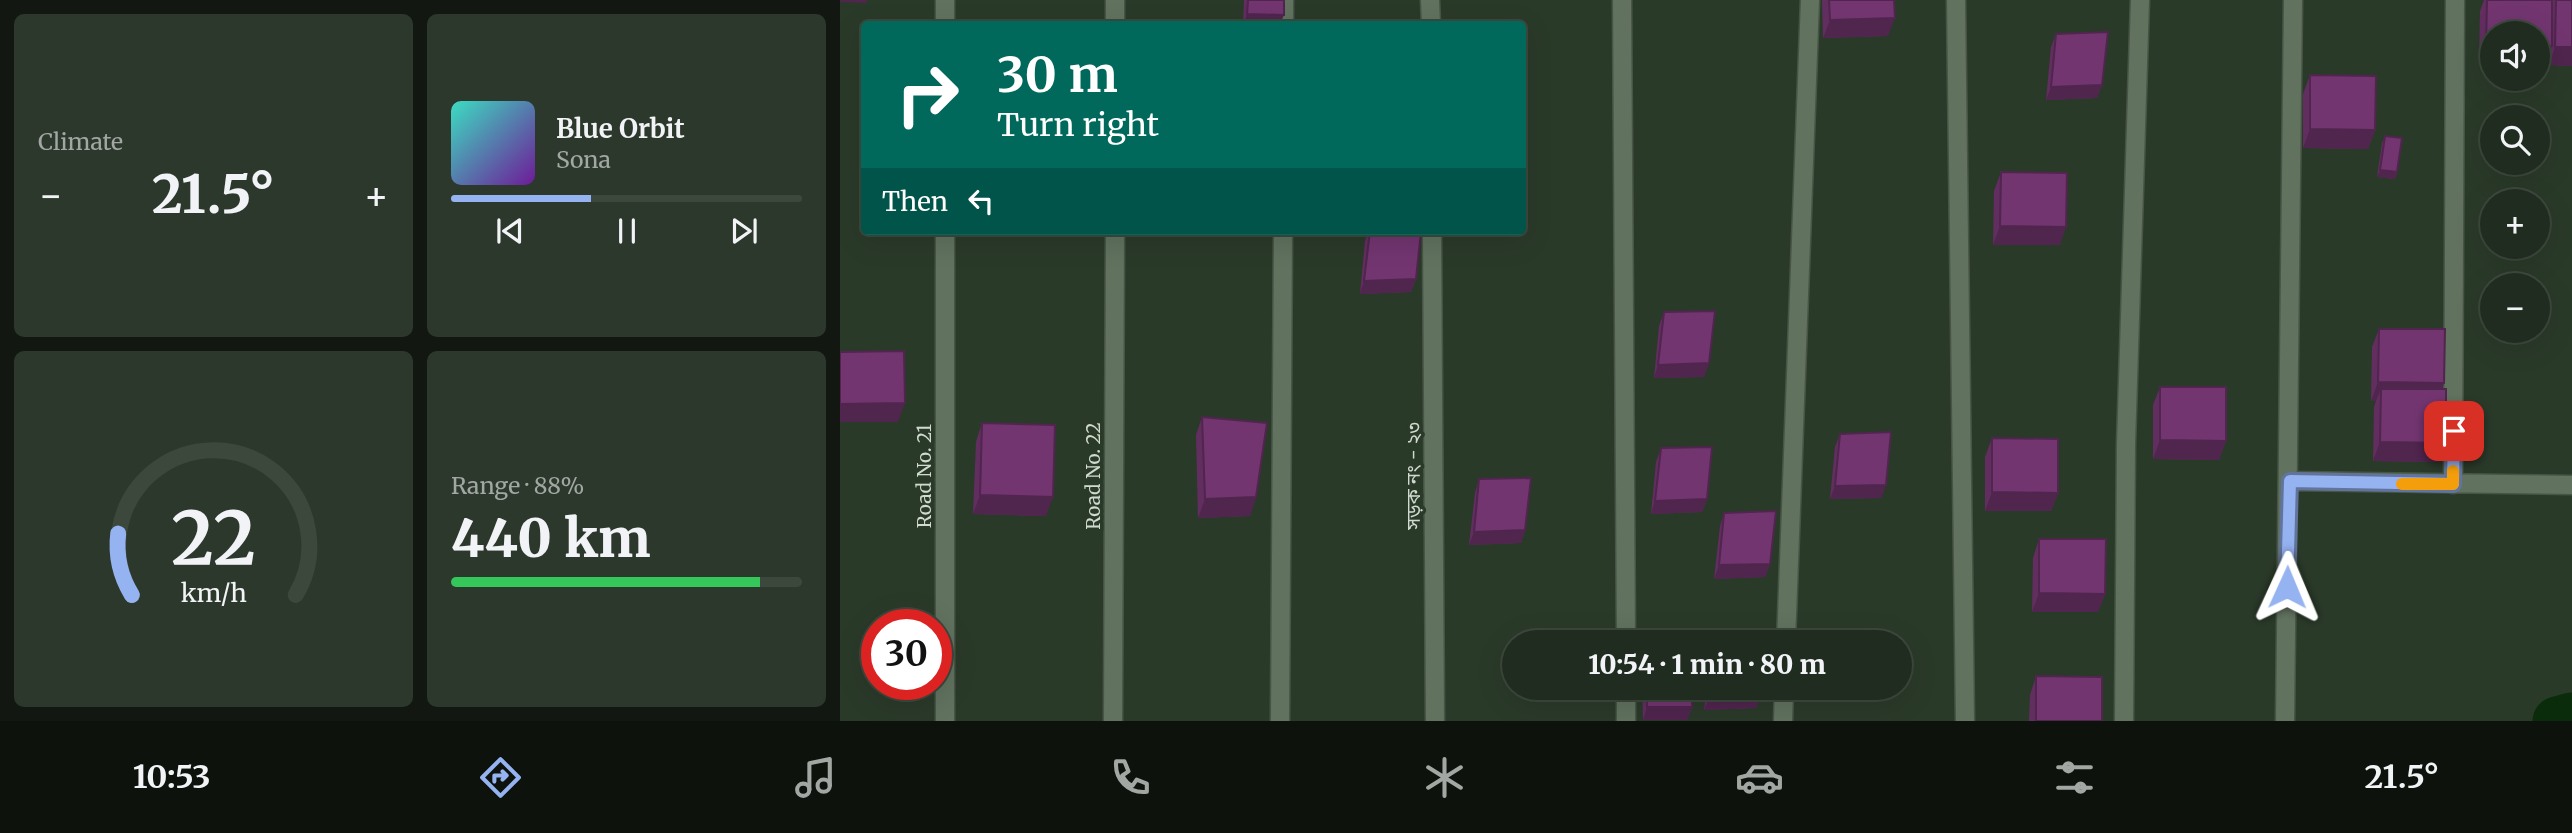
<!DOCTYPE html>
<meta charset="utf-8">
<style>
:root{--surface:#202c1f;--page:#2d382c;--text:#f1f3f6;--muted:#a2a7a4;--line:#3d483d;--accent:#95b2f1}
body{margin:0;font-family:Merriweather,"Noto Sans Bengali",serif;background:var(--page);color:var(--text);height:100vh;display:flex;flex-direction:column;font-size:26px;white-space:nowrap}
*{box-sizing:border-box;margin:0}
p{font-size:23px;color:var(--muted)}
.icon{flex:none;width:38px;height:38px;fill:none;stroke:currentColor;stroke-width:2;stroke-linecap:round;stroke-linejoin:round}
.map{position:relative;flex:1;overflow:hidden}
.drawer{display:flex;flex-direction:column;gap:14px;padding:14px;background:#121811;width:840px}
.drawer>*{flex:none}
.hud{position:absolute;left:21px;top:21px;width:665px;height:214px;border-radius:7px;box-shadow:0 7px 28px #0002,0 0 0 2px var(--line);background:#00695c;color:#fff;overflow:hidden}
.fabs{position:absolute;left:1640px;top:21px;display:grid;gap:14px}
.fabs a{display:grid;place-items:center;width:70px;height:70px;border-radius:50%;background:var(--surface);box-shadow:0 7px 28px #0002,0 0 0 2px var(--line);font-size:35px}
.speed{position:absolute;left:21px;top:609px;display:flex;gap:14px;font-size:35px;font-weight:700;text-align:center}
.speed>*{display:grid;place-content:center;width:91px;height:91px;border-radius:50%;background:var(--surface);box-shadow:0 7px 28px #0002,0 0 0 2px var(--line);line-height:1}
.speed .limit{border:10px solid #d22;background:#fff;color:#111}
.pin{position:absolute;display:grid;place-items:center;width:60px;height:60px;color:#fff;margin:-30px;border-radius:14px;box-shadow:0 4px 10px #0006}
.me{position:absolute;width:77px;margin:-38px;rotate:1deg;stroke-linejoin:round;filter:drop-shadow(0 0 5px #0008)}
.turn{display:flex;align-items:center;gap:24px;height:147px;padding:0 21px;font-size:32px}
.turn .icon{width:91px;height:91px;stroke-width:2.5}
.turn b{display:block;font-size:49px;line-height:60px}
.then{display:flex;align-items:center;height:66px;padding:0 21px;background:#0003;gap:14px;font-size:26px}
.big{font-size:52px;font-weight:800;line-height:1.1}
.drawer .card{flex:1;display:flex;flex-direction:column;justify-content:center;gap:10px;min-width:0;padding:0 24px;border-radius:10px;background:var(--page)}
.drawer .dial{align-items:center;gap:0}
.dial svg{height:182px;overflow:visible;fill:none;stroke:var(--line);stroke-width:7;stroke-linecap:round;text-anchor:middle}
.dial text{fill:var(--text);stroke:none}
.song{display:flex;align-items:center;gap:21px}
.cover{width:84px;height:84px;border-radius:10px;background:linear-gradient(135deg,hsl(170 70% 55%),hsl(280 70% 35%))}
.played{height:7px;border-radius:4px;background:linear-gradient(90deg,var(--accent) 40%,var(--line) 40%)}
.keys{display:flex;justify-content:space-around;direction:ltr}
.heat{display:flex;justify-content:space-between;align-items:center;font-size:38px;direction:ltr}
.charge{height:10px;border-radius:5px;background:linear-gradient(90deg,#34c759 88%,var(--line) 0)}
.drawer .tiles{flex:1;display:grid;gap:14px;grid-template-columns:repeat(2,1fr)}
.trip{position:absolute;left:662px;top:630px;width:410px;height:70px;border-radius:35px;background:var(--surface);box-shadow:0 7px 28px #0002,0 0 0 2px var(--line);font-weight:800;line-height:70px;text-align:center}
.menu{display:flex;height:112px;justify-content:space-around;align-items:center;background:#0d120c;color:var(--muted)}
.menu .icon{width:49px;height:49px}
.menu .selected{color:var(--accent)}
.menu b{font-size:32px;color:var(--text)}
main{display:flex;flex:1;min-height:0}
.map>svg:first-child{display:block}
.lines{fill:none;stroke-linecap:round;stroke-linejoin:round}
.river{stroke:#0a2c0a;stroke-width:49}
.minor-casing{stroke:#475546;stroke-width:21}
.minor{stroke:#61725f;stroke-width:18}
.wall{fill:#622e60}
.shaded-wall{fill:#50254e}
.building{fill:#723570;stroke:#50254e;stroke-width:2}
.route-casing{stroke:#61749d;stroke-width:18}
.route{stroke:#95b2f1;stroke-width:12}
.slow{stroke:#f59e0b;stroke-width:12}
.labels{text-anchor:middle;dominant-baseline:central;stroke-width:7;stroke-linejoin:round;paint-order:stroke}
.street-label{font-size:19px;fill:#d1dad0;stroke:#2a3a29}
</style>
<main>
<section class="drawer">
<div class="tiles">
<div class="card"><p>Climate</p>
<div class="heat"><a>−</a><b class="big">21.5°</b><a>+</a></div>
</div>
<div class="card">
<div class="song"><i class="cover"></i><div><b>Blue Orbit</b><p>Sona</p></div></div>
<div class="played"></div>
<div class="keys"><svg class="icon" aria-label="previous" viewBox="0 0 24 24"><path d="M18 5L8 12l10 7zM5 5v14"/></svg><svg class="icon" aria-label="pause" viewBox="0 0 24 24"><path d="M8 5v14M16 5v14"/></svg><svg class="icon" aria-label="next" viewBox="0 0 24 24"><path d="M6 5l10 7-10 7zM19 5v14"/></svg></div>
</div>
<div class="card dial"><svg viewBox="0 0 100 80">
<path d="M14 69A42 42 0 1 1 86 69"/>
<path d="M14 69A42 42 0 0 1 8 42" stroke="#95b2f1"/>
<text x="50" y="56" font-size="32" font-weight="700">22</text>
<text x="50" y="72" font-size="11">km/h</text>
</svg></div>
<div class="card"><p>Range · 88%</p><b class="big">440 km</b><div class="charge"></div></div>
</div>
</section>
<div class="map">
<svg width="1732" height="721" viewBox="0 0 1732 721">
<rect width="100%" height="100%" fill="#2a3a29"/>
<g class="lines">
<path class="river" d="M1717 721 1732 717"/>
<defs>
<path id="minor" d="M590 0 591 24
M782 0 786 642
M1116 0 1125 721
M105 24V0
M275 24V0
M444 24V0
M592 231 595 721
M1450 481 1732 485
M1613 484 1615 0
M946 642 970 0
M786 688V721
M105 721V231
M273 721 275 231
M440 721 443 231
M943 721 944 688
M1284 721 1286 444 1300 0
M1445 721 1453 0"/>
</defs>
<use href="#minor" class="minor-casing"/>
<use href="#minor" class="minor"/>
</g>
<path class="wall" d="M404 0H408L440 24H403Z
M982 0H1054L1048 36 983 38Z
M1644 0H1732V66L1709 65V56L1705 65 1652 33V65L1639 64 1640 11Z
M1216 34 1262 85 1257 98 1206 100 1211 47Z
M1470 75 1535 130 1528 149 1463 148V94Z
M1545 136 1557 172 1555 179 1537 177 1542 143Z
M1161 172 1220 245H1153L1154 191Z
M529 231H581L576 279 571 292 520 294 525 241Z
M824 312 869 363 864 377 814 378 819 326Z
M1539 329 1604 383 1602 389 1606 443 1599 462 1533 461 1534 407 1536 401H1531L1532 347Z
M1320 387 1386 441 1379 460 1313 459V405Z
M362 417 416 497 410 516 358 518 356 435Z
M142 423 206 516 133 514 136 442Z
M1000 434 1046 485 1041 498 990 499 995 447Z
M1152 438 1218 493 1211 511H1145V457Z
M821 448 867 499 862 512 811 514 816 462Z
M639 479 685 530 681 543 629 545 635 493Z
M884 513 930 564 925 577 874 579 880 526Z
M1199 539 1265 594 1258 612H1192L1193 558Z
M1196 676 1262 721H1189L1190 695Z
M802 688H852V707L847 720H803Z
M867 688H921L920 695 916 708 864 710Z"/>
<path class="shaded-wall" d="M0 0H27L26 3 0 2Z
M407 14 444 15 440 24H404Z
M1055 18 1048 36 983 38 990 20Z
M1646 46H1652V65L1639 64Z
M1698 46H1712L1705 65H1698Z
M1715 47H1732V66L1709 65Z
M1262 85 1257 98 1206 100 1211 87Z
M1470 129 1535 130 1528 149 1463 148Z
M1540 170 1557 172 1555 179 1537 177Z
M1160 226 1226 227 1220 245H1153Z
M576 279 571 292 520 294 524 281Z
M869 363 864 377 814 378 818 365Z
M1538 382 1604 383 1597 402 1541 389 1536 401H1531Z
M65 403 58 422H0V404Z
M1320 440 1386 441 1379 460 1313 459Z
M1540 442 1606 443 1599 462 1533 461Z
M1046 485 1041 498 990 499 995 486Z
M1152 492 1218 493 1211 511H1145Z
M140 495 213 497 206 516 133 514Z
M416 497 410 516 358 518 365 499Z
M867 499 862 512 811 514 815 501Z
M685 530 681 543 629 545 634 532Z
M930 564 925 577 874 579 879 565Z
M1199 593 1265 594 1258 612H1192Z
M920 695 916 708 864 710 869 697Z
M807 707H852L847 720H803Z"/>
<path class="building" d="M408 0H444V15L407 14Z
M989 0H1054L1055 18 990 20Z
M1647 0H1712V46H1698V33H1652V46H1646Z
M1716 0H1732V47H1715Z
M1268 32 1262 85 1211 87 1216 34Z
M1470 75 1536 76 1535 130 1470 129Z
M1545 136 1562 138 1557 172 1540 170Z
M1161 172 1227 173 1226 227 1160 226Z
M530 231H581L576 279 524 281Z
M875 311 869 363 818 365 824 312Z
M1539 329H1605L1604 383 1538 382Z
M64 351 65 403 0 404V352Z
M1320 387H1386V441L1320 440Z
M1541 389H1606V443L1540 442Z
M362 417 427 423 416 497 365 499Z
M142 423 215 425 213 497 140 495Z
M1051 432 1046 485 995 486 1000 434Z
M1152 438 1218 439V493L1152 492Z
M872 447 867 499 815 501 821 448Z
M691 478 685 530 634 532 639 479Z
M936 511 930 564 879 565 884 513Z
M1199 539H1266L1265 594 1199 593Z
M1196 676 1262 677V721H1196Z
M807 688H852V707H807Z
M870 688H921L920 695 869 697Z"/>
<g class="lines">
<defs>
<path id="route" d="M1447 587 1450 481 1613 484 1614 431"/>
</defs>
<use href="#route" class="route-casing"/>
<use href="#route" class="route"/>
<path class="slow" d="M1562 484H1613V471"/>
</g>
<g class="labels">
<g class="street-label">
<text transform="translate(84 476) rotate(-90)">Road No. 21</text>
<text transform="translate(253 476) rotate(-90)">Road No. 22</text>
<text transform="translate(573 476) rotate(-90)">সড়ক নং - ২৩</text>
</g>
</g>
</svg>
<div class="fabs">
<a><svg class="icon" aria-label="sound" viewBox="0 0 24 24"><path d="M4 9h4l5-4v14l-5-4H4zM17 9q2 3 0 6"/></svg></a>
<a><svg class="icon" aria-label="search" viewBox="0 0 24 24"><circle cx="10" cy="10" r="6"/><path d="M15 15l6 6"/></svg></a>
<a>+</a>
<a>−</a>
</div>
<div class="speed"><div class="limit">30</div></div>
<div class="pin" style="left:1614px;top:431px;background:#d93025"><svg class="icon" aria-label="arrive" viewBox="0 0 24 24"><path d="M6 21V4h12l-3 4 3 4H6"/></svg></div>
<svg class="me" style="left:1447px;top:587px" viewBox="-20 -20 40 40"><path d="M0-17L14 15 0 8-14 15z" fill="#95b2f1" stroke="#fff" stroke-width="4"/></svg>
<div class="trip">10:54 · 1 min · 80 m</div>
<div class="hud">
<div class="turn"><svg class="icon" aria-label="right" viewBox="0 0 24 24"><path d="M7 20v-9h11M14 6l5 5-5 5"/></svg><div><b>30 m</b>Turn right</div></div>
<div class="then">Then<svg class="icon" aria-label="left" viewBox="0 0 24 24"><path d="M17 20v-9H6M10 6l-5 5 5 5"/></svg></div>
</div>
</div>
</main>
<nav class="menu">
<b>10:53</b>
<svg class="icon selected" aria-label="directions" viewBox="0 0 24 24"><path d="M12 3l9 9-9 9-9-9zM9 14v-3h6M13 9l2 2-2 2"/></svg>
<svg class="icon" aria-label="music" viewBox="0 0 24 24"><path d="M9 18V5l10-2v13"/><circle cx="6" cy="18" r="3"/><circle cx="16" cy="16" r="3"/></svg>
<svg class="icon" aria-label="phone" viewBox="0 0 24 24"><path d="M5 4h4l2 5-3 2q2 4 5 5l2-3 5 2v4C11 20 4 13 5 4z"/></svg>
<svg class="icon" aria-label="climate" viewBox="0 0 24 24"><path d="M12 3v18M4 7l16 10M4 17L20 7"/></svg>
<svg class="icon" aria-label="car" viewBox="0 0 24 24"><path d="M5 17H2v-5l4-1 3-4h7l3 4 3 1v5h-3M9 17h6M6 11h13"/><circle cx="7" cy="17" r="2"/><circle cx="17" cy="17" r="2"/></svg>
<svg class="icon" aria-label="filters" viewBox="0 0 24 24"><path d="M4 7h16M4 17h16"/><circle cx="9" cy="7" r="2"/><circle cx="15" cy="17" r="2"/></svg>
<b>21.5°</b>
</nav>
